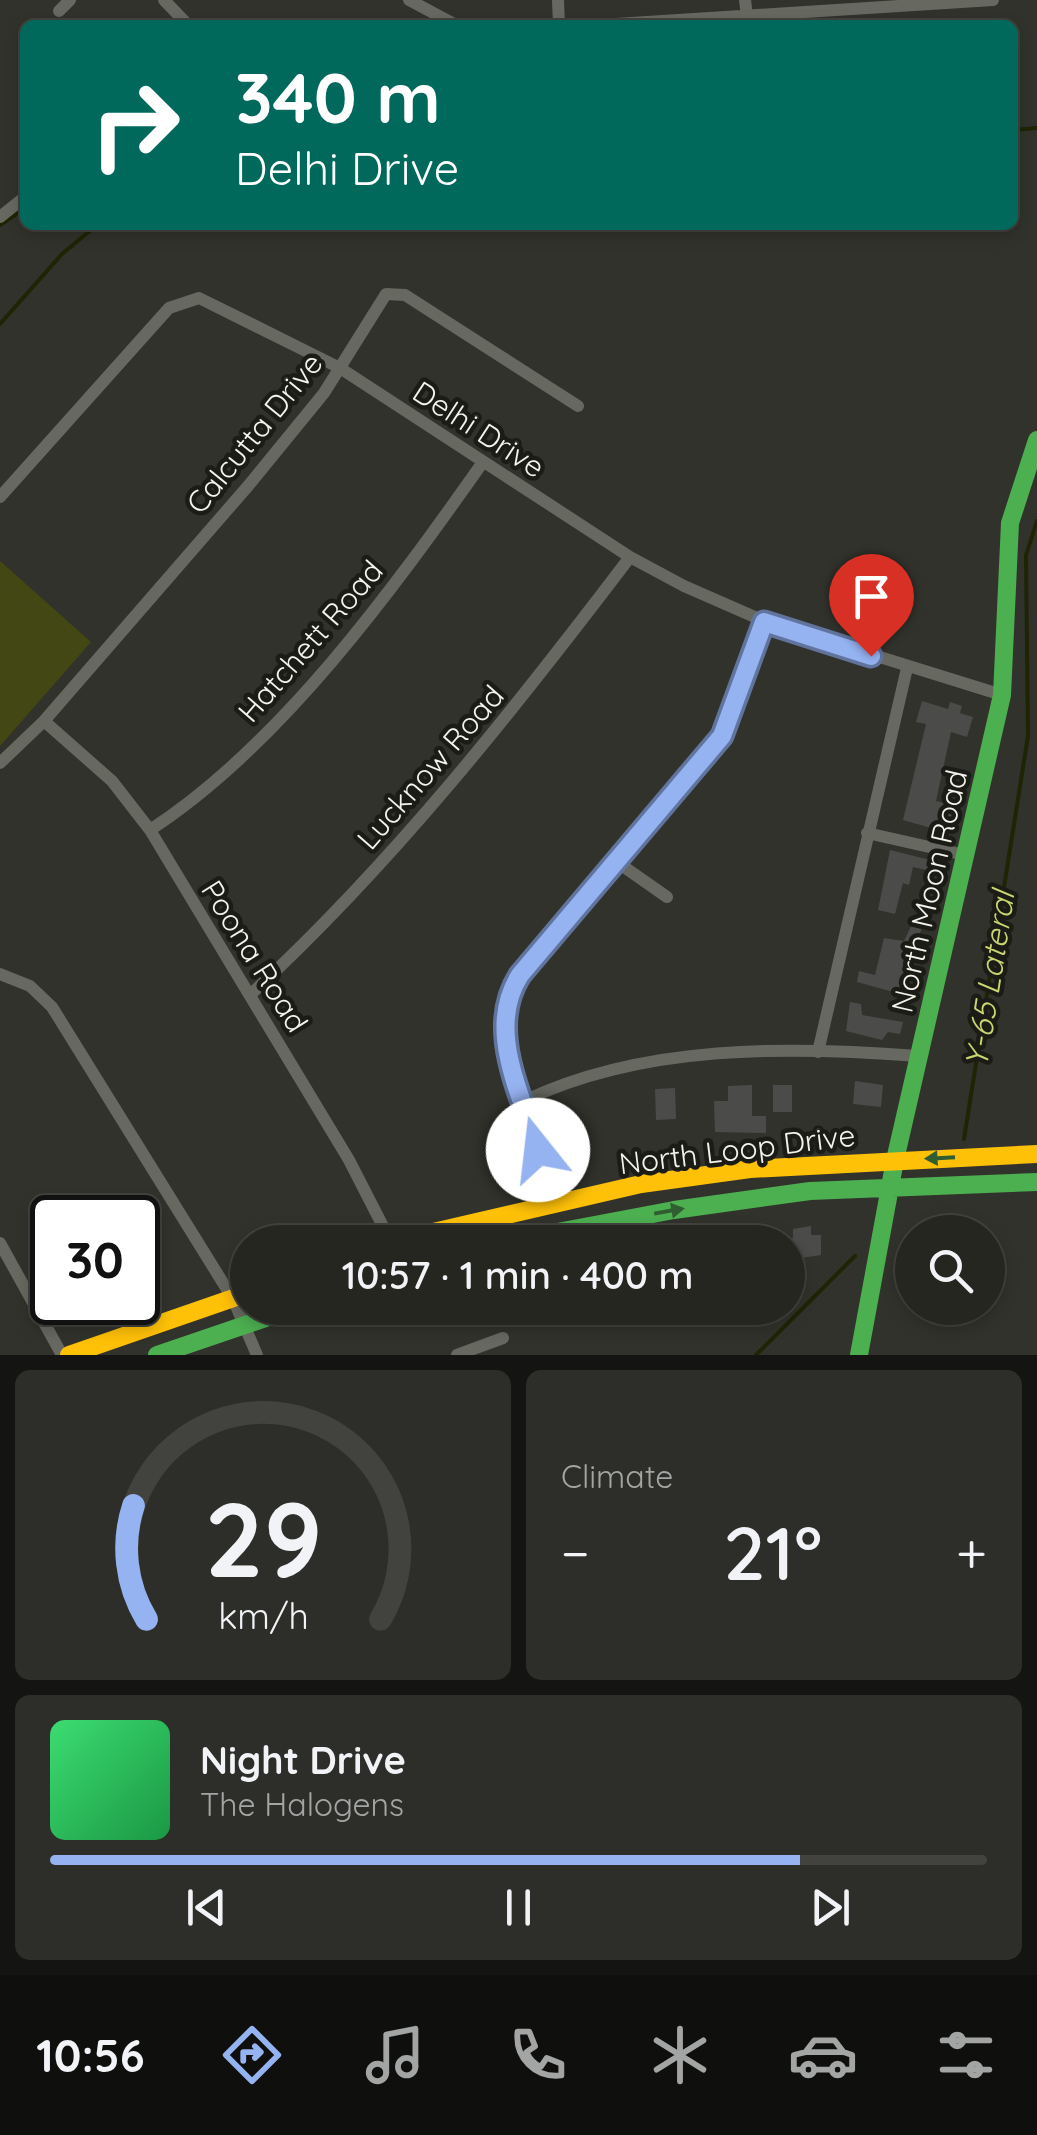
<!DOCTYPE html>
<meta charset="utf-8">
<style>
:root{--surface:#252620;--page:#2d2e29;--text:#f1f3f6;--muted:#a3a5a5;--line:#42433e;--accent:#95b2f1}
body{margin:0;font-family:Quicksand,sans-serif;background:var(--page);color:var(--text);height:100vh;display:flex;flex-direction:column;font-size:38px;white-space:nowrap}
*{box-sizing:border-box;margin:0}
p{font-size:32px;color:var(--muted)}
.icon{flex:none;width:55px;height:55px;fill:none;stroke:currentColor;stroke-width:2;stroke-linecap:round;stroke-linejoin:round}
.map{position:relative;height:1355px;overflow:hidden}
.side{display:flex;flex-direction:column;gap:15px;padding:15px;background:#141512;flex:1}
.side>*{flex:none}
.hud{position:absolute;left:20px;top:20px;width:998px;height:210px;border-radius:15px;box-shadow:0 5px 15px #0003,0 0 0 2px var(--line);background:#00695c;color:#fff;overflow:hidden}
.fabs{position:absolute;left:895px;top:1215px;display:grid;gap:20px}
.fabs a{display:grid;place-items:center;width:110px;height:110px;border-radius:50%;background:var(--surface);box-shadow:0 5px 15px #0003,0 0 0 2px var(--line);font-size:50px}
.speed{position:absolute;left:30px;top:1195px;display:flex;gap:20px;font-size:50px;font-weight:700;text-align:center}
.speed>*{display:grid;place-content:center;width:130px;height:130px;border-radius:50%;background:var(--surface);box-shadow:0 5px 15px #0003,0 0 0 2px var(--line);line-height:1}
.speed .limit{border:5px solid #111;border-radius:15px;background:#fff;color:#111}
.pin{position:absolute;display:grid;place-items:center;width:85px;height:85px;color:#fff;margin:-102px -42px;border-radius:50% 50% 50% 0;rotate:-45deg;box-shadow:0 0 10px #0007}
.pin .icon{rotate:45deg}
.me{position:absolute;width:110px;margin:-55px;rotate:344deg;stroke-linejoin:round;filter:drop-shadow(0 0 8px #0008)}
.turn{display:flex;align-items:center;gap:35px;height:210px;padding:0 50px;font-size:45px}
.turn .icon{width:130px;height:130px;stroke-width:2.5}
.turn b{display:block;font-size:70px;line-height:85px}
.big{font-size:75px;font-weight:600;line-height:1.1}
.side .tile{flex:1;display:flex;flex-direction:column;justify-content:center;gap:15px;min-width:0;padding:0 35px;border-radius:15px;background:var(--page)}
.side .dial{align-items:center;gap:0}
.dial svg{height:260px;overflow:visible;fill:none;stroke:var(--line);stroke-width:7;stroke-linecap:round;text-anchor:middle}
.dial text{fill:var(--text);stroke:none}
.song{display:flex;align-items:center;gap:30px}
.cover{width:120px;height:120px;border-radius:15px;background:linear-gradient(135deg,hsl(140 70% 55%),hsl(140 70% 35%))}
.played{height:10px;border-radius:5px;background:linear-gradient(90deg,var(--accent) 80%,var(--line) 80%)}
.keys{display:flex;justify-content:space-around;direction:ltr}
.heat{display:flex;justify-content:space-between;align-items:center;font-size:55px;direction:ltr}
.side .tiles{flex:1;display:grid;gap:15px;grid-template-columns:1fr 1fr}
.tile:last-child{grid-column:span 2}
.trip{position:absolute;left:230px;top:1225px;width:575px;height:100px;border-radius:50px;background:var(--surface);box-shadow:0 5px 15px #0003,0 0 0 2px var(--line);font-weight:600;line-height:100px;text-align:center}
.menu{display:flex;height:160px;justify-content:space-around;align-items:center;background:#0f0f0d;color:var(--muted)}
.menu .icon{width:70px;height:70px}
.menu .selected{color:var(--accent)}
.menu b{font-size:45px;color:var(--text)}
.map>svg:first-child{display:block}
.green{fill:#434713}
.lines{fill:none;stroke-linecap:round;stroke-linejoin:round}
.stream{stroke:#202304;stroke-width:4}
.building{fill:#4b4b4a}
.street{stroke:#67685f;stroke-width:12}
.fast{stroke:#4caf50;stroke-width:18}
.slow{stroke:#ffc107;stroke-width:18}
.oneway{fill:#315e30}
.route-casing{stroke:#61749d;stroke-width:25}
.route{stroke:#95b2f1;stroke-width:18}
.labels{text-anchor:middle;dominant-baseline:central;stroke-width:9;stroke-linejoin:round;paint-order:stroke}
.street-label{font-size:30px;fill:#f3f5ec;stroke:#1b1c16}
.water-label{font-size:32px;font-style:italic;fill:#ccd670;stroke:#1b1c16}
</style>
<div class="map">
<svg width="1037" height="1355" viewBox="0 0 1037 1355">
<rect width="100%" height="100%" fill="#31322b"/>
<path class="green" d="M0 561 91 642 0 746Z"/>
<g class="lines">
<path class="stream" d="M1012 130 1037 128
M0 225 25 208
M0 324 62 254 97 225
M964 1139 1028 736 1026 555 1037 521
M756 1355 855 1256"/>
</g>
<path class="building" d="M922 701 948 709 950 702 962 706 960 713 973 717 967 737 951 732 936 801 955 805 952 819 941 816 938 830 903 820 926 724 916 722Z
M890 850 938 862 935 872 913 867 909 885 903 883 895 914 878 910Z
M913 922 923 925 902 981 911 984 908 996 857 982 859 971 875 975 884 938 904 941Z
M850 1002 861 1004 862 1015 903 1022 900 1034 888 1032 882 1040 846 1031Z
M855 1081 883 1085 881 1107 853 1104Z
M752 1085V1116H766V1133L715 1132 714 1101H728V1086Z
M773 1085H792V1112H773Z
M675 1088 676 1119 656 1120 655 1089Z
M811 1226V1235H821V1255L788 1260V1238H793V1229Z"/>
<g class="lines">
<path class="street" d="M164 0 188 25
M409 0 456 25
M558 0 559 25
M745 0 747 16
M59 11 70 0
M600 25 993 0
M0 217 25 197
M0 497 169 308 199 298 340 368 630 557 684 586 764 621 1002 695
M44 721 112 781 150 830 349 1160 391 1242
M0 763 44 721 248 486 324 393 386 294 405 295 578 406
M150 830C281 745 394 588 483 462
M867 833 965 855
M617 862 667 897
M0 974 30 986 52 1007 233 1299 257 1355
M251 994C393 863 513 711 630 557
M818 1052 907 668
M524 1101C642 1044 790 1046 918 1056
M553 1203C544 1170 535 1137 525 1104 510 1059 492 1020 520 975L722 736 764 621
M0 1243 62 1355
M457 1355 503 1338"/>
<path class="fast" d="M505 1242 674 1210 810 1191 1037 1182
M157 1355 295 1308
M859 1355 895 1160 1002 695 1010 523 1037 440"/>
<path class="slow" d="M390 1242 641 1184 750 1169 1037 1154
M69 1355 248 1293"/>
</g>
<defs><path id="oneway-solid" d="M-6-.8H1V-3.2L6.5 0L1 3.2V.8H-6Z" transform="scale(2.5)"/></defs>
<g class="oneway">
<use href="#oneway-solid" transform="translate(940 1158) rotate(177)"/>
<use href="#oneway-solid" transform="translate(669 1211) rotate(-10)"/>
</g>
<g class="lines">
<defs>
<path id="route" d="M538 1150C522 1094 485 1030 520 975L722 736 764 622 871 656"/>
</defs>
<use href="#route" class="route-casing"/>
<use href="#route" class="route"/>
</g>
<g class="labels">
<g class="street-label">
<text transform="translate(479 429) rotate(33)">Delhi Drive</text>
<text transform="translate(254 433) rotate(-51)">Calcutta Drive</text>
<text transform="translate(310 641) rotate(-49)">Hatchett Road</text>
<text transform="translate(430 767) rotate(-49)">Lucknow Road</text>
<text transform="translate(929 891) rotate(-77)">North Moon Road</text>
<text transform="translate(255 956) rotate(58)">Poona Road</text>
<text transform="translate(737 1149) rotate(-7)">North Loop Drive</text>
</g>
<g class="water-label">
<text transform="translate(989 979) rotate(-81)">Y-65 Lateral</text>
</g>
</g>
</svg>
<div class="fabs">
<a><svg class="icon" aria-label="search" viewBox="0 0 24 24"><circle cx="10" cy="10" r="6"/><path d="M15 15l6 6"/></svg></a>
</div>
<div class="speed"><div class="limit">30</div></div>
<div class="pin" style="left:871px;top:656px;background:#d93025"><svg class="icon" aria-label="arrive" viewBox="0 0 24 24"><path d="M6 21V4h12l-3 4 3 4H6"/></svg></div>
<svg class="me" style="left:538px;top:1150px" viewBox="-20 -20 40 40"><circle r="19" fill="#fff"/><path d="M0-13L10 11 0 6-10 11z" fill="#95b2f1"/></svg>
<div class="trip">10:57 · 1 min · 400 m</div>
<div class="hud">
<div class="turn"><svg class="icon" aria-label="right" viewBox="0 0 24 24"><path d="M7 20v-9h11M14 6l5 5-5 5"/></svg><div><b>340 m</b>Delhi Drive</div></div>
</div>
</div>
<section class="side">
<div class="tiles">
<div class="tile dial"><svg viewBox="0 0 100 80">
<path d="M14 69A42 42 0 1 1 86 69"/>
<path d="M14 69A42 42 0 0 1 10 34" stroke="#95b2f1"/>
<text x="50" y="56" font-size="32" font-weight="700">29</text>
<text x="50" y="72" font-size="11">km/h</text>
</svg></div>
<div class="tile"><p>Climate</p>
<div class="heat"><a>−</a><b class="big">21°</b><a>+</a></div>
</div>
<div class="tile">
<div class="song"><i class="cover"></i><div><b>Night Drive</b><p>The Halogens</p></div></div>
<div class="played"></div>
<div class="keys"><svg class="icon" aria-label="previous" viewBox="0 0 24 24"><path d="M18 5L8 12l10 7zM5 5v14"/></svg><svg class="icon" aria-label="pause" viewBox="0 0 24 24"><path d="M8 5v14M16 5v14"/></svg><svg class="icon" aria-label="next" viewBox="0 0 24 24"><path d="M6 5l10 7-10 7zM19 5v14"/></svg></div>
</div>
</div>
</section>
<nav class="menu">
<b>10:56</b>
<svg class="icon selected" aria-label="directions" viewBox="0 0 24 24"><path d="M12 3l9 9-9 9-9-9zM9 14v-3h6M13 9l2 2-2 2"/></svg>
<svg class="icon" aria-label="music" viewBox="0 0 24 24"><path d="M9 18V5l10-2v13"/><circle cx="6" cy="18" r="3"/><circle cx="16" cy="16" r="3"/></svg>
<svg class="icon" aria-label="phone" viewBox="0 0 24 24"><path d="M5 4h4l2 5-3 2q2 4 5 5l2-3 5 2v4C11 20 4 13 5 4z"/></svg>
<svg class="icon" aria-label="climate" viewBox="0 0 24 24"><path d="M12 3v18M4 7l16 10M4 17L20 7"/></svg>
<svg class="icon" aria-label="car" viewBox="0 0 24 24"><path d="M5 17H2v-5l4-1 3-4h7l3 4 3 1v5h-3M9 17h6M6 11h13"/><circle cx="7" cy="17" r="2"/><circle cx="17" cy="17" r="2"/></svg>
<svg class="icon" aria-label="filters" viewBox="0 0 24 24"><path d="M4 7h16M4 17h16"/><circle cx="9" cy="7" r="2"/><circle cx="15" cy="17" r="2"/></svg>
</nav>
